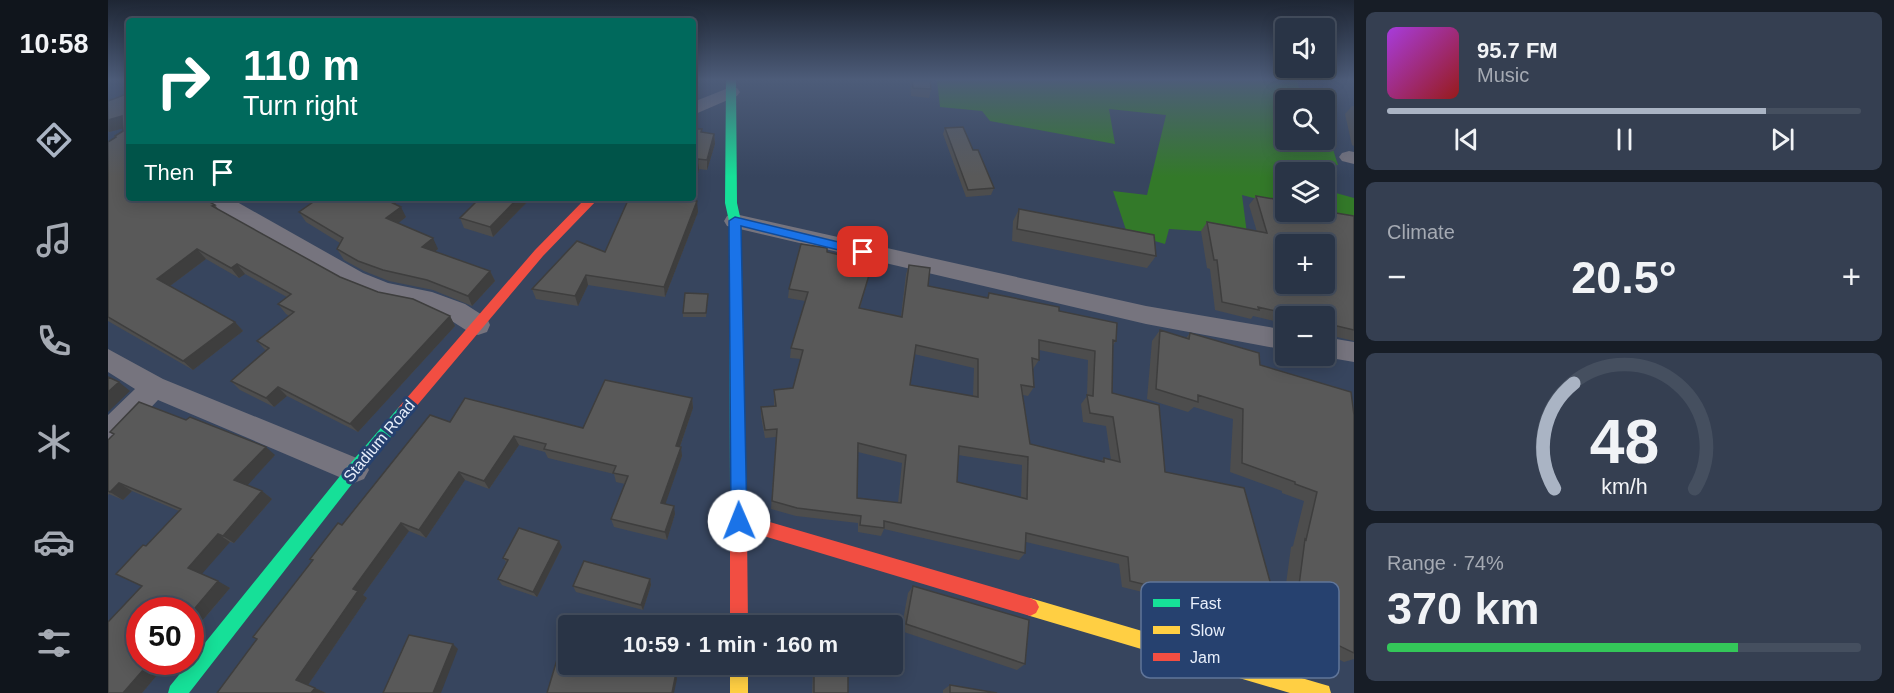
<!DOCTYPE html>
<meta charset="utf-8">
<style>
:root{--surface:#293446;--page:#353f51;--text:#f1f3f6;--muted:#a5aab3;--line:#454f5f;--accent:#aab4c4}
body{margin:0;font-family:Arial,sans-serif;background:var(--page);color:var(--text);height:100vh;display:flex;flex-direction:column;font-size:22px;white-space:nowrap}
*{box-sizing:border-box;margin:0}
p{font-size:20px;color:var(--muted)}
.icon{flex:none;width:33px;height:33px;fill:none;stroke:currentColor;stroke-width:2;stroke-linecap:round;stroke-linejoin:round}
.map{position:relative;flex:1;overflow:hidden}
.side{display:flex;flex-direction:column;gap:12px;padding:12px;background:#171d26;width:540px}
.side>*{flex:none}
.hud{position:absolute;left:18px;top:18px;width:570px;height:183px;border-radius:6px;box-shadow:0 3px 15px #0003,0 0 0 2px var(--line);background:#00695c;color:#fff;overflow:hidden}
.buttons{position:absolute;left:1167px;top:18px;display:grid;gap:12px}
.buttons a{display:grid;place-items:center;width:60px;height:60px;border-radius:6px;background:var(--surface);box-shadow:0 3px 15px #0003,0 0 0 2px var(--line);font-size:30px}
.speed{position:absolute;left:18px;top:597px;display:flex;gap:12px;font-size:30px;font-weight:700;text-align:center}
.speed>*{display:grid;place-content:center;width:78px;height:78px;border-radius:50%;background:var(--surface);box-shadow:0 3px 15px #0003,0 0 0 2px var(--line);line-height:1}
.speed .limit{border:9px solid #d22;background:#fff;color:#111}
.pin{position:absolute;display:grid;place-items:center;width:51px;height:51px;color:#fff;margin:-26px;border-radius:12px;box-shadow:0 3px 9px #0006}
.me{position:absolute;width:66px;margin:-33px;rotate:359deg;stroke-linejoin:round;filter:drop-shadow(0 0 4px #0008)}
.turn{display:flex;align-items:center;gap:21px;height:126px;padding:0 18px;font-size:27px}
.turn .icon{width:78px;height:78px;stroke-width:2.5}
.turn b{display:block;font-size:42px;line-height:51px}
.then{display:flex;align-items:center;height:57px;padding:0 18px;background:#0003;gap:12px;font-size:22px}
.big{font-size:45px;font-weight:600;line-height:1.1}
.side .card{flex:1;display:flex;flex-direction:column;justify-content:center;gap:9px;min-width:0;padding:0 21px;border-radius:9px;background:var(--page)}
.side .dial{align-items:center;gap:0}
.dial svg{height:156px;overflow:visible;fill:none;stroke:var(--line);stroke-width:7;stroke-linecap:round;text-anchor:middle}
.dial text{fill:var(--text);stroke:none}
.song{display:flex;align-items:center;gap:18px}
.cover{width:72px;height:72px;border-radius:9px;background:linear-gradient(135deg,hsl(280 70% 55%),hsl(0 70% 35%))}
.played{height:6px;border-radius:3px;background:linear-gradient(90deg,var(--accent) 80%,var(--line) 80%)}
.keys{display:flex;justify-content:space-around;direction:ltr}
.heat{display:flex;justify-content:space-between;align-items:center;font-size:33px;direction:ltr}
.charge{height:9px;border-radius:4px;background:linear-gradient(90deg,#34c759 74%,var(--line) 0)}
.trip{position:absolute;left:450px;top:615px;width:345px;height:60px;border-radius:6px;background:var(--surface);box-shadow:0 3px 15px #0003,0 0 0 2px var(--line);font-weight:600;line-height:60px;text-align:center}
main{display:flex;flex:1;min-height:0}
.dock{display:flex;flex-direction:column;width:108px;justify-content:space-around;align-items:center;background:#10151c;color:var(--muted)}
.dock .icon{width:42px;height:42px}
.dock .selected{color:var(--accent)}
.dock b{font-size:27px;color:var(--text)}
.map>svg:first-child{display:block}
.forest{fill:#337929}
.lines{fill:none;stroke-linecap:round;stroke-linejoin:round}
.street{fill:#76747e;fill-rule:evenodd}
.fast{fill:#16e098;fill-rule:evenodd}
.slow{fill:#ffcf43;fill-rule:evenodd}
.jam{fill:#f24e42;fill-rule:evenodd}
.wall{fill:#4d4d4d;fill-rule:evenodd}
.shaded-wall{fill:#3e3e3e}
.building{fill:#595959;stroke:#3e3e3e;stroke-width:1.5;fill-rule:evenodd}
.route{fill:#1a73e8;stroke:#114b97;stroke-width:1.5}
.labels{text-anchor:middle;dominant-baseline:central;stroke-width:6;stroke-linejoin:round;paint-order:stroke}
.street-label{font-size:16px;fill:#e8effb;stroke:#26416f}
.key{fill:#26416f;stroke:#607599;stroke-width:1.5}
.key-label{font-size:16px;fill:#e8effb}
</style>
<main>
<nav class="dock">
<b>10:58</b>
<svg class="icon selected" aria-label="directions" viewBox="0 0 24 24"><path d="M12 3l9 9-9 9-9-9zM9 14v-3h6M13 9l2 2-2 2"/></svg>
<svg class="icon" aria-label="music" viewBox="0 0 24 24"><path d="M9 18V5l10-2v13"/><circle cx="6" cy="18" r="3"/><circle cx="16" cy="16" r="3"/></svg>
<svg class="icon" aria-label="phone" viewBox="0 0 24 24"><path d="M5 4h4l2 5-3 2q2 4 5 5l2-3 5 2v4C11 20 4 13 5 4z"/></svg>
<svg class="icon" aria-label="climate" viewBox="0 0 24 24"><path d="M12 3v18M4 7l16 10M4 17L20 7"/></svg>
<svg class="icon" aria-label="car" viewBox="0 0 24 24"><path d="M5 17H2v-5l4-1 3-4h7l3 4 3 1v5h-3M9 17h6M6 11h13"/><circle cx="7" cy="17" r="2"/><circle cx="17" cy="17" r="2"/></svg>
<svg class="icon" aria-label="filters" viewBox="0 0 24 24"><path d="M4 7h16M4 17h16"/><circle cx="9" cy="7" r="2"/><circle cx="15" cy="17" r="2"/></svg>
</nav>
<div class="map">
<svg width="1246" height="693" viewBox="0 0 1246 693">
<rect width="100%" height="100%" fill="#37455e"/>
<path class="forest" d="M829 80H1189L1194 100H1178V140H1216L1217 136 1221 137 1230 165 1186 161 1188 172H1178L1177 206 1134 195 1139 234 1061 229 1057 244 1019 233 1005 191 1039 195 1058 115 1001 109 1007 144 882 121 874 111 832 107Z
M1217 190 1246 198V224L1216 212Z"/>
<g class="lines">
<path class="street" d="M623 87 629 88 632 92 629 96 585 115V102Z
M1241 151 1246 152V164L1234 161 1231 157 1234 153Z
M95 198H122L255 273 280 283 324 292 357 304 379 318 382 325 379 332 370 335 361 332 339 318 311 306 277 300 239 285 99 203Z
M627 214 1038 306 1178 330V350L1038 324 619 226 616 221 619 216Z
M1216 337 1246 342V362L1211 356H1216Z
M0 349 55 379 256 461 261 470 256 479 246 483 236 479 50 400 10 442 0 445V415L27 389 0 372Z"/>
<path class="fast" d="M618 80H628L629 203 633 221 638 489 636 494 630 496 624 494 622 489 621 221 617 203Z
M296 405 301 407 303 411 301 415 251 475 81 693H60L62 686 241 465 291 407Z"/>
<path class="slow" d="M922 598 1214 684 1221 686 1223 693H1182L922 616 916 613 913 607 916 601Z
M622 664H640V693H622Z"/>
<path class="jam" d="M478 198H491L435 256 301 415 296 417 291 415 289 411 291 407 427 250Z
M630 482 636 484 638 489V515L922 598 928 601 931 607 928 613 922 616 639 531 640 626H622V489L624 484Z"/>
</g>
<path class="wall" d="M802 80H822L823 89 821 98 803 96Z
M21 93V198L107 205 111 210 232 277 270 292 342 316 347 326 250 432 179 396 166 407 132 390 123 381 158 351 149 341 181 316 178 314 170 304 179 297 137 274 131 278 98 259 62 286 127 322 135 331 85 370 0 321V142L8 138 15 131V128L1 132 0 131V101Z
M1244 106H1246V146L1244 145 1237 114Z
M837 128 865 150 886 188 883 195 858 197 835 134Z
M585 129 594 132 606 134 607 144 599 170 591 169 589 177 585 183Z
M1148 196 1178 212 1246 216V341L1216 334V316H1178V324L1145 316 1143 319 1107 310 1102 269 1099 268 1093 231 1099 222 1149 232 1141 205Z
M372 198H423L385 237 356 228 352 218Z
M575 199 590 212 557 297 480 285 470 306 428 299 424 289 497 252Z
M289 205 298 217 290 223 330 249 327 251 382 271 387 281 364 306 325 290 281 281 256 271 236 260 229 249 232 243 198 222 191 212Z
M911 209 1048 256 1039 268 904 241 905 221Z
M719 252 762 272 752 308 793 316 798 274 801 265 820 286 879 298 881 293 951 311 1008 341 1005 345 1004 393 1057 472 1173 621 1183 547 1185 546 1196 501 1174 493V491L1122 472 1125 419 1086 407 1080 412 1039 399 1044 341 1052 330 1078 338 1082 333 1152 365 1246 415V659L1236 662 1172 630 1173 622 1161 627 1119 618 1116 602 1089 597 1079 603 1014 587 1011 564 918 542 917 553 911 560 776 529 773 536 750 532V523L688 516 663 509 668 437 657 438 653 416V407L666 406V390L685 388 693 359 682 358 683 348 697 301 680 298 681 289ZM931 350 980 360 979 396 973 404 975 422 998 426 1003 460 996 458 993 461 922 444 915 395 920 396 926 387 925 369 931 360ZM806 354 866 368 865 396 802 385ZM750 452 794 463 790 503 749 498ZM850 455 914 465 913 498 849 482Z
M600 294 598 317H575V313Z
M584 398 585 408 572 447 574 456 557 504 567 514 559 540 506 527 503 519 517 484 508 482 506 474 440 458 437 452 411 445 381 489 357 480 318 538 301 531 255 595 259 598 200 685 218 693H109L149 639 204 560 202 559 234 525 342 422 475 428Z
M2 432 167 455 139 485 154 491 164 499 126 543 122 542 93 574 122 588 34 693H0L33 586 38 546 71 511 24 491 15 500 1 494 0 495V440L6 435Z
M451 541 454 547 429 597 394 585 390 579 398 562 395 558Z
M542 579 543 585 535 610 468 592 465 586Z
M805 586 917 664 909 670 793 631 800 593Z
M706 668 740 693H704L705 672Z
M842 685 889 693H835V690Z"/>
<path class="shaded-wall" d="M14 116 21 127 1 132 0 130V120Z
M606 134 607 144 599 170V160Z
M590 159 591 169 589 177 585 183V172Z
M281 198H285L289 206 278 200Z
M410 198H423L385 237 382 227Z
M589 201 590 212 557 297 556 287Z
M293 207 298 217 283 229 278 218Z
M325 238 330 249 319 258 314 247Z
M89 249 98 259 58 289 49 279Z
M129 264 137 274 131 278 123 268Z
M382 271 387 281 364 306 360 296Z
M478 275 480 285 470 306 467 296Z
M342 316 347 326 250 432 242 424Z
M127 322 135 331 85 370 75 361Z
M11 382 22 391 0 412V392Z
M170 387 179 396 166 407 158 398Z
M584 398 585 408 569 455 568 446Z
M406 436 411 445 381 489 376 481Z
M158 447 167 455 137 488 126 480Z
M573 447 574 456 555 511 553 503Z
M351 472 357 480 318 538 311 530Z
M11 483 24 491 15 500 2 492Z
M154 491 164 499 126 543 115 536Z
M566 506 567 514 559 540 557 532Z
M293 523 301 531 255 595 259 598 200 685 188 680 245 589Z
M110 534 122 542 93 575 80 568Z
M451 541 454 547 429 597 425 592Z
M542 579 543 585 535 610 533 605Z
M110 581 122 588 82 635V614Z
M345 644 350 649 333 693H325Z
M42 662H60L34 693H15Z
M568 673 569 679 566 693H564Z
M207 688 218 693H203Z"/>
<path class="building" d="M804 80H822L823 89 805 88Z
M21 93V198H95L107 205 104 206 232 277 270 292 305 299 342 316 242 424 170 387 158 398 123 381 161 348 149 341 186 312 170 304 183 294 129 264 123 268 89 249 49 279 127 322 75 361 0 317V142L8 137 7 136 15 131 14 116 0 120V101Z
M855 127 865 150H870L886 188 860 190 837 128Z
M585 129H594L593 132 606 134 599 160 590 159 588 167 585 172Z
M1148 196 1178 201V212L1216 211 1246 216V330L1216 323V316H1190L1150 307 1151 310 1114 302 1109 260H1106L1099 222 1159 233ZM1178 244H1216V284H1178Z
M211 198H281L278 200 293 207 278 218 325 238 314 247 382 271 360 296 319 280 275 270 250 261 229 249 235 238 191 212Z
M372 198H410L382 227 352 218Z
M521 198H569L589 201 556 287 478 275 467 296 424 289 469 241 497 252Z
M911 209 1046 235 1048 256 909 229Z
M693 244 719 248V252L762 262 759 271 762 272 751 308 794 317 801 265 822 268 820 286 880 298 881 293 951 307V311L1009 323 1008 341 1005 340 1004 393 1051 405 1057 472 1136 488 1173 621 1131 612 1127 596 1088 588 1089 597 1022 581 1020 557 918 533 917 553 776 521V528L752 525 753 516 689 508 664 501 669 429 657 430 653 407 668 406 666 390 685 388 695 350 683 348 700 292 681 289ZM931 340 987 351 985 396 979 395 982 413 1005 417 1012 462 996 458V462L922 444 913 385 926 387 924 358 931 360ZM808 345 870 359V397L802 385ZM750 443 798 455 793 503 749 498ZM851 446 920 457 919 499 849 482Z
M577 293 600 294 598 313H575Z
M1052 330 1081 339 1082 333 1151 353 1152 365 1243 392 1246 415V653L1186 624 1197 539 1198 540 1209 492 1187 484V482L1134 463 1135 409 1090 395V402L1048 389Z
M0 377 11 382 0 392Z
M497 380 584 398 568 446 573 447 553 503 566 506 557 532 503 519 520 476 505 473 508 466 436 449 438 444 406 436 376 481 351 472 311 530 293 523 245 589 250 591 188 680 207 688 203 693H109L149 639 145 637 205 560 202 559 230 523 234 525 322 415 342 422 357 398 475 428Z
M31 402 78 420 82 417 158 447 126 480 154 491 115 536 110 534 80 568 110 581 82 614V610H32V662H42L15 693H0V622L34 586 8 574 35 545 38 546 73 509 11 483 2 492 0 491V440L6 434 2 432Z
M411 528 451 541 425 592 390 579 400 560 395 558Z
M476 561 542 579 533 605 465 586Z
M805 586 921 620 917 664 798 624Z
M301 635 345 644 325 693H275Z
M451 653 460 655V664H518L568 673 564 693H439Z
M706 668 740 672V693H706Z
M842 685 889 693H842Z"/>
<linearGradient id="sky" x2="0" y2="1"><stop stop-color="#1e2634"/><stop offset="0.45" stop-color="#4d5c79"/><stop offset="1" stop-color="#4d5c79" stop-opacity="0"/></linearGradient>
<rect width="1246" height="177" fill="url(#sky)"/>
<path class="route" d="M627 217 755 248 761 252 755 256 633 226 639 521 637 526 631 529 625 526 623 521 621 221Z"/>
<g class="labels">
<g class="street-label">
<text transform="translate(271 441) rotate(-50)">Stadium Road</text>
</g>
</g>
<rect x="1033" y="582" width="198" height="96" rx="9" class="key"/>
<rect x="1045" y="599" width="27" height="8" fill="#16e098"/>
<rect x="1045" y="626" width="27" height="8" fill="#ffcf43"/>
<rect x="1045" y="653" width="27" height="8" fill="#f24e42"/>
<g class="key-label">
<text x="1082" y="609">Fast</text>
<text x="1082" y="636">Slow</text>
<text x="1082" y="663">Jam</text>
</g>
</svg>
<div class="buttons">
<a><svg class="icon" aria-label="sound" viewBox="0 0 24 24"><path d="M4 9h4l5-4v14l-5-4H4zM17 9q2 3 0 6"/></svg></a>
<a><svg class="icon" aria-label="search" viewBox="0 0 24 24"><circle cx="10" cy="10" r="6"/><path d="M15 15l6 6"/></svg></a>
<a><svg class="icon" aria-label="layers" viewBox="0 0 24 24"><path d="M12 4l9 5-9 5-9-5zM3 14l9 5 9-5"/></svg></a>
<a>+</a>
<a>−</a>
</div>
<div class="speed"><div class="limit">50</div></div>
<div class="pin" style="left:755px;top:252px;background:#d93025"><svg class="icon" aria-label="arrive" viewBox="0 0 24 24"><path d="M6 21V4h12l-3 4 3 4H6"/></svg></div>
<svg class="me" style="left:631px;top:521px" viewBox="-20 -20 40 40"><circle r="19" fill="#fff"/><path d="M0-13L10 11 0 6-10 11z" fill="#1a73e8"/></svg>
<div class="trip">10:59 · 1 min · 160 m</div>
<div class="hud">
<div class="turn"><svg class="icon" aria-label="right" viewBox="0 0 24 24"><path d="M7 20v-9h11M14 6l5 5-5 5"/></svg><div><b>110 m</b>Turn right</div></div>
<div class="then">Then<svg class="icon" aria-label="arrive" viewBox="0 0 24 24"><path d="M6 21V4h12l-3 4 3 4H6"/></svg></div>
</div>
</div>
<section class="side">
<div class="card">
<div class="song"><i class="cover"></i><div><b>95.7 FM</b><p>Music</p></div></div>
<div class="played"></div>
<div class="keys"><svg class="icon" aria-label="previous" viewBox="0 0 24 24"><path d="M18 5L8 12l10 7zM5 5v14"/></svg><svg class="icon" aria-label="pause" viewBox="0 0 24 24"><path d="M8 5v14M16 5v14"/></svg><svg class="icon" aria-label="next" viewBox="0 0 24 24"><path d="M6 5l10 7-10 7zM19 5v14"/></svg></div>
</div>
<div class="card"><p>Climate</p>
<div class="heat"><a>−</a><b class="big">20.5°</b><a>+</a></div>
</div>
<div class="card dial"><svg viewBox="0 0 100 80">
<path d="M14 69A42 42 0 1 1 86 69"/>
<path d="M14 69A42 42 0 0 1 24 15" stroke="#aab4c4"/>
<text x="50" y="56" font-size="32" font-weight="700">48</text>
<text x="50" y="72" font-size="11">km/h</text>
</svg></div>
<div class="card"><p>Range · 74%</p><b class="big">370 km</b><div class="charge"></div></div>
</section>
</main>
